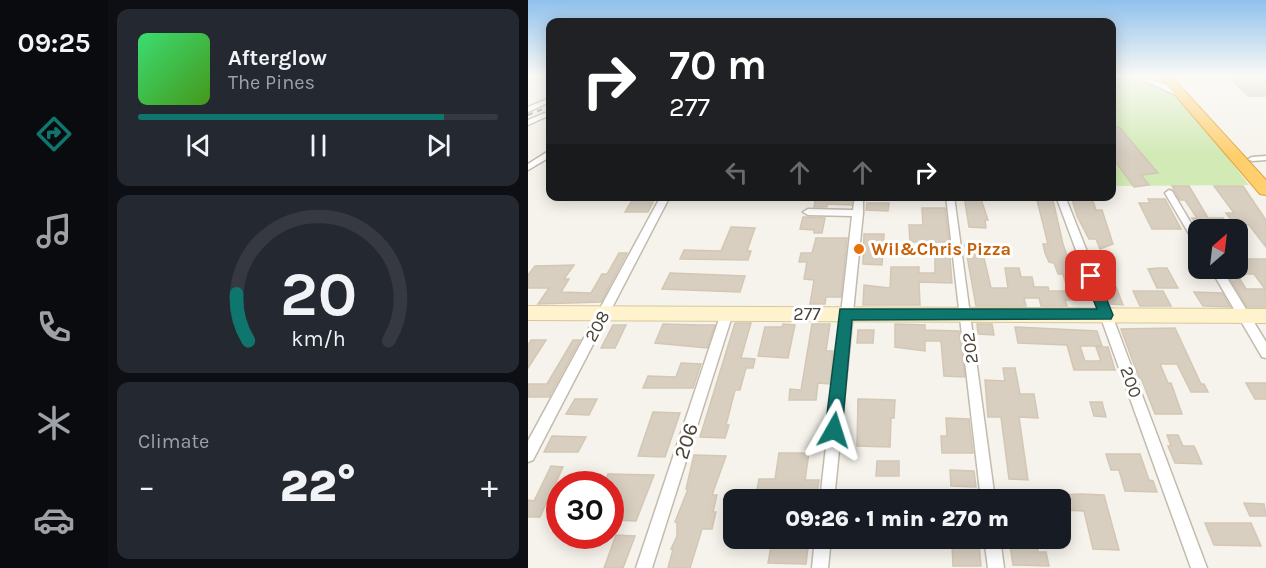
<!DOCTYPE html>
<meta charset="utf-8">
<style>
:root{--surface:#171b24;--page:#242831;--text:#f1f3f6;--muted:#9ea1a6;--line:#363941;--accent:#0f766e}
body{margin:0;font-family:Karla,sans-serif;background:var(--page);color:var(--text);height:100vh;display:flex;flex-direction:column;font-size:22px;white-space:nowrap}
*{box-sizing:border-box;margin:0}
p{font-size:20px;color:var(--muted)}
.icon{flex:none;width:33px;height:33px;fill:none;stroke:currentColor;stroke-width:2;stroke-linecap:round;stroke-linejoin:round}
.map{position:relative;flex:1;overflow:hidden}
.details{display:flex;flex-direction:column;gap:9px;padding:9px;background:#0d0f14;width:420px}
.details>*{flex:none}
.hud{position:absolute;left:18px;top:18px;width:570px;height:183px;border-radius:12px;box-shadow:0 3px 15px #0003;background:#202124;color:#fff;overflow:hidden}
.needle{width:39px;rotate:28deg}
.controls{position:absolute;left:660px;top:219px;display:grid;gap:12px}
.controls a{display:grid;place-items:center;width:60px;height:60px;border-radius:12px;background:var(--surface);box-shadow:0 3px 15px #0003;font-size:30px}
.speed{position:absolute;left:18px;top:471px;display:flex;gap:12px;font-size:30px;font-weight:700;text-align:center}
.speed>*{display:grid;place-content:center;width:78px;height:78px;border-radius:50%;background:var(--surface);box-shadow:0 3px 15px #0003;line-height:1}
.speed .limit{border:9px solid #d22;background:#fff;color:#111}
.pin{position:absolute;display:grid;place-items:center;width:51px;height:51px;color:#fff;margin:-26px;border-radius:12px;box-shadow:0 3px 9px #0006}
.me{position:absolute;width:66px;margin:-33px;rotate:6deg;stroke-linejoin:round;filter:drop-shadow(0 0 4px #0008)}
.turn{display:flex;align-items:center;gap:21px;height:126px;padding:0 24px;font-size:27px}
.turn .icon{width:78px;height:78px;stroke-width:2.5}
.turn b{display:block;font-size:42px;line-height:51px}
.lanes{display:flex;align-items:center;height:57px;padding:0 24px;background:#0003;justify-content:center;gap:30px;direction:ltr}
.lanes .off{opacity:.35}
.big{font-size:45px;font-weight:800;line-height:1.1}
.details .widget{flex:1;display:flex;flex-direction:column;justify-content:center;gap:9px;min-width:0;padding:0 21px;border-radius:12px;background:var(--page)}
.details .dial{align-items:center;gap:0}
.dial svg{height:156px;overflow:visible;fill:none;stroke:var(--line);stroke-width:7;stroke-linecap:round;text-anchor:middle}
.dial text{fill:var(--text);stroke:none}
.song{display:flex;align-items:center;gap:18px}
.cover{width:72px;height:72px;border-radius:9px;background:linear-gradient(135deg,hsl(140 70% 55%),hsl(100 70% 35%))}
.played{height:6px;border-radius:3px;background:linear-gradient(90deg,var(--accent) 85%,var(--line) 85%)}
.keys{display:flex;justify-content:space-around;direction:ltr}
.heat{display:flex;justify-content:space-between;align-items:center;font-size:33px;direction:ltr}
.trip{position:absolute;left:195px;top:489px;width:348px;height:60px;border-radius:12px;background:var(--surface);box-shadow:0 3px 15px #0003;font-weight:800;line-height:60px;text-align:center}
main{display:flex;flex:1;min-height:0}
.dock{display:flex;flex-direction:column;width:108px;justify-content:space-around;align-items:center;background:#090b0e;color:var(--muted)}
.dock .icon{width:42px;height:42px}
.dock .on{color:var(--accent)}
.dock b{font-size:27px;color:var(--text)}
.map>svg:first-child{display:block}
.green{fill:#d2eab5}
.building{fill:#d8cfc1;stroke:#d3c7b4;stroke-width:1.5}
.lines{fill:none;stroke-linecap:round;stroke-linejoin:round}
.street-casing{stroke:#c2bbae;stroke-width:3}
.secondary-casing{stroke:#d6c79b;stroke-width:2}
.highway-casing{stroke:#e0a43c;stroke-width:2}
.street{fill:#fff;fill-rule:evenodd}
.secondary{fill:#fff3cd;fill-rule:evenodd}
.highway{fill:#ffcf6e;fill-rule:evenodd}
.rail{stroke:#9a9a9a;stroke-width:2;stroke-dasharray:5 5;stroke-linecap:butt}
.route{fill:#0f766e;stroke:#0a4d48;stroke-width:1.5}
.food-dot{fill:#e8710a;stroke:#fff;stroke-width:2}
.labels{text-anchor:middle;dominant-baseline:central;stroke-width:6;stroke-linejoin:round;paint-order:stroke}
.food-label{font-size:18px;font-weight:bold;fill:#c56008;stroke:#fff;text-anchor:start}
.street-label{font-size:18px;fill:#4b4439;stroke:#fff}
.near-street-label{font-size:21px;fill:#4b4439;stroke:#fff}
</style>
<main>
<nav class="dock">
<b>09:25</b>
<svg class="icon on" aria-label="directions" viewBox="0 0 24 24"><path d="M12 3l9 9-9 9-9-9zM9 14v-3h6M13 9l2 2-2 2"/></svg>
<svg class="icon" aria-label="music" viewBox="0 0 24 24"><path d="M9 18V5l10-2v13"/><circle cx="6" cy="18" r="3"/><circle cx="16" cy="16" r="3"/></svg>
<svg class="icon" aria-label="phone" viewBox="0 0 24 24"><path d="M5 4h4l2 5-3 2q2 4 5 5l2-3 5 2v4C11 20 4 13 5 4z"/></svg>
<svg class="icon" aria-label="climate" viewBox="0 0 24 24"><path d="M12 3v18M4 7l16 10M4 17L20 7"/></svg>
<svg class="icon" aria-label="car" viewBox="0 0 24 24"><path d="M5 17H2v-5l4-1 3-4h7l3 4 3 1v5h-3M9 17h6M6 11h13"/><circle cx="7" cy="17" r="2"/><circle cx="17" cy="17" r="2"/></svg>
</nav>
<section class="details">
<div class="widget">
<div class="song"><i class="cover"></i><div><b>Afterglow</b><p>The Pines</p></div></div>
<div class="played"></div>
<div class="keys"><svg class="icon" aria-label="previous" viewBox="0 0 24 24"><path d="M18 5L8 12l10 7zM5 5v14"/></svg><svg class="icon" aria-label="pause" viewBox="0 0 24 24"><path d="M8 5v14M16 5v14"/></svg><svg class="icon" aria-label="next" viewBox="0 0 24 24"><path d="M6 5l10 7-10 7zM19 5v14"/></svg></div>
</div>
<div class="widget dial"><svg viewBox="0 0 100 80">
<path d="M14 69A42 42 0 1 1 86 69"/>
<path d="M14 69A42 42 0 0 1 8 45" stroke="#0f766e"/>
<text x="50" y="56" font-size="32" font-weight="700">20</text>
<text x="50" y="72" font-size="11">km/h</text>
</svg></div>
<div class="widget"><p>Climate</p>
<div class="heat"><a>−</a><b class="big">22°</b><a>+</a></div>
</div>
</section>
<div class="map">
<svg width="738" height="568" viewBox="0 0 738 568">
<rect width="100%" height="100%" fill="#f6f3ec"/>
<path class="green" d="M584 76C605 76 637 85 653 101 677 125 699 158 721 185L584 186Z"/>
<path class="building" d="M699 76H738V96H721Z
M591 127 630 173 613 175 621 185 606 187 584 157V128Z
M644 186H661L680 218H695L703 230H672L664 218H669L657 200H652Z
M686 186H715L738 220V247L721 225H707L698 213H706Z
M288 196H322L325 197 324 205 299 204V207H286Z
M436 196H452L460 220H457L458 228 441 227Z
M508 196H524L535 244 543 267H551L556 285H554L559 300H537L539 306H513L511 298H496L498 306H448L437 245H453L463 288H480L477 268H491L493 277H504L506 287H520L521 291H540L535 274H530L526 263 521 262 517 253 515 244H520Z
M543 196H563L568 210H574L585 244 572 249 568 239H561L549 216Z
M105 199 126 200 120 212H97Z
M620 199H637L653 229H624L611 203H622Z
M339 203H361L360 211 338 210Z
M394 208H417L421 242H382L381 225H395Z
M275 217 297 218 294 233H286V230L272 229Z
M203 227 227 228 219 251H223L220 260 152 259 156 250 193 251Z
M336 234H356L354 265 335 264Z
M288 238H319L313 297H298L297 304H282L286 280 276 279 279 262H271L273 253H284Z
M91 253H99L73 302 10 304 21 288H0V275L7 266 46 265 36 279H41L33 292 63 293 74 274H79Z
M407 257H422L424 283 391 282 392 305H335L336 285 362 288 363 267H391V273H407Z
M710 259H738V307H719L696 268H705L718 289H737L726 274H710Z
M630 268H639L650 288H629L620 269Z
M142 273 217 276 212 292 134 289Z
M575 286 588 287 595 305 582 304Z
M605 291H635L643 306H612Z
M666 292 694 293 702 307 675 306Z
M207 323H223L213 358 227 359 225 368H218L212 390H207L198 425H201L197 438 172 437Z
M135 324 172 325H187L179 348 127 343Z
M255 324 267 325 260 358 230 356 237 327H254Z
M284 324H302L298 351H305L302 384 290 383 288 400H261L262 389 273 390Z
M367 324 397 325V330L431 331 437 377 416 376 413 341H397V351L367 347Z
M449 324H464L466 335 450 334Z
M85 325H98L87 348H73Z
M487 327 569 331 574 346H552L557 361H573L568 347H580L587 370H546L539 345 490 343Z
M647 328 673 384H676L680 392H663L649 364H632L640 383H643L654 414H627L613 378H611L593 329Z
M330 330H346L345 343H329Z
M3 340H18L0 368V345Z
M45 340H52L21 397H0V384H19Z
M153 363 173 364 165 388H115L120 376 148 377Z
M475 368H487L492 394H506L510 418 491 417 500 480 481 479 473 417H460L457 380 477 381Z
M718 383H738V399H727Z
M47 399H69L61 415 38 414Z
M330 399 367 400 366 418H363L362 447 329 446Z
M562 402H574L578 417 566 416Z
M125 412 152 413 137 457 110 456Z
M418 418 441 419 445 453H414L413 436H419Z
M639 435H650L655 446H666L674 464 647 463 640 446H643Z
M24 436 58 437 50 452H16Z
M251 453H281L277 480H291L288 500H227L231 479H247Z
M578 454H612L621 480 625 481 629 492 597 491 591 470H583Z
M166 455 198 456 184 495H189L185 512H188L184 529H174L162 568H140L145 549H143L149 536V522H147L160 489H158Z
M349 461H371V476H348Z
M23 466 35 467 12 517H0V500L6 501Z
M422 470 446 471 448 487 423 486Z
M80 474 126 475 108 521 82 520V484H76Z
M553 494 576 495 591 550 565 549 556 511 532 510V495Z
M716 503 736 504 738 516H722Z
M677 523H723L733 546 686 545Z
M88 535 107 536 95 568H76Z
M481 538H508L510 552H518L521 566 485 565Z
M424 544 451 545 453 566H425Z
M243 546 280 547 278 564 240 563Z"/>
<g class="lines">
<defs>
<path id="street" d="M595 76C615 74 641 84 657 96L652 97 622 83Z
M22 98V102L0 112V107Z
M22 111V115L0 125V120Z
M19 152H22V157L0 170V164Z
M738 156V160L724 161 720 159 724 157Z
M641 190 644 191 670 235V245L667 244 637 193Z
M133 196H142L5 460 0 462V441Z
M327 196H335V213L306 500H292L324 216 280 215 275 212 280 209 325 210Z
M418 196H426L467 500H453Z
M528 196H537L584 315 679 568H663L572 315Z
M682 268H693L738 342V358L734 357Z
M199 308 203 310 205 313 124 568H108L193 313 195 310Z
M287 538H303L300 568H284Z
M456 538H472L476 568H460Z"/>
<path id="secondary" d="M0 306 738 309V323L0 320Z"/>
<path id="highway" d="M631 76H643L738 180V195L732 194Z"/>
</defs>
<use href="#street" class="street-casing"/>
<use href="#secondary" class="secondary-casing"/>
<use href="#highway" class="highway-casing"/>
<use href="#street" class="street"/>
<use href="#secondary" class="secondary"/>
<use href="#highway" class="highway"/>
<path class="rail" d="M0 115 22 106"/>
</g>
<linearGradient id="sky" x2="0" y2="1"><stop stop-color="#8fc1ec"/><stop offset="0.49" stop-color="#fbfaf6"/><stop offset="1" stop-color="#fbfaf6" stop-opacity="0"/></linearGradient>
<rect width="738" height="155" fill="url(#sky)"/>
<path class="route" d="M563 270 569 276 585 315 583 319 324 320 314 430 312 436 306 438 300 436 297 430 312 309H569L556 276Z"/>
<circle class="food-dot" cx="331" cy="249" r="6"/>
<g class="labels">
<g class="food-label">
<text x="343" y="249">Wil&amp;Chris Pizza</text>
</g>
<g class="street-label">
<text x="279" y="314">277</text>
<text transform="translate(69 326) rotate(-62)">208</text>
<text transform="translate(442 348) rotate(-97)">202</text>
<text transform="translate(603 382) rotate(70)">200</text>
</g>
<g class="near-street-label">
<text transform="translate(158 441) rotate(-72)">206</text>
</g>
</g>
</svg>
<div class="controls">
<a><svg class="needle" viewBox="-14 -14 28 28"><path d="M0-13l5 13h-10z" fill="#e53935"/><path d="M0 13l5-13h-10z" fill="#9ea1a6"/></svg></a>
</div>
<div class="speed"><div class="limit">30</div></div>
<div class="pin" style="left:563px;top:276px;background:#d93025"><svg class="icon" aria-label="arrive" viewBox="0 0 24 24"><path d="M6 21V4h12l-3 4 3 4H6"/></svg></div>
<svg class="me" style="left:306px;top:430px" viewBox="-20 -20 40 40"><path d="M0-17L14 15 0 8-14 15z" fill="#0f766e" stroke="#fff" stroke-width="4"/></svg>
<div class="trip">09:26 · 1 min · 270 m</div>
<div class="hud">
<div class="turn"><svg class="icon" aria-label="right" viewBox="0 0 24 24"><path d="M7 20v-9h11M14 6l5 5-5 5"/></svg><div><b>70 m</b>277</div></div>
<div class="lanes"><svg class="icon off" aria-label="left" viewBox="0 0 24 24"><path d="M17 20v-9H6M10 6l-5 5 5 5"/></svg><svg class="icon off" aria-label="ahead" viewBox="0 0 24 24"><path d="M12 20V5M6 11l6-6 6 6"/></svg><svg class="icon off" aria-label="ahead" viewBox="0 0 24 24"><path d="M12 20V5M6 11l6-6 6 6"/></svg><svg class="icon" aria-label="right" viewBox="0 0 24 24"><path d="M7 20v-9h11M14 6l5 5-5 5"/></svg></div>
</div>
</div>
</main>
